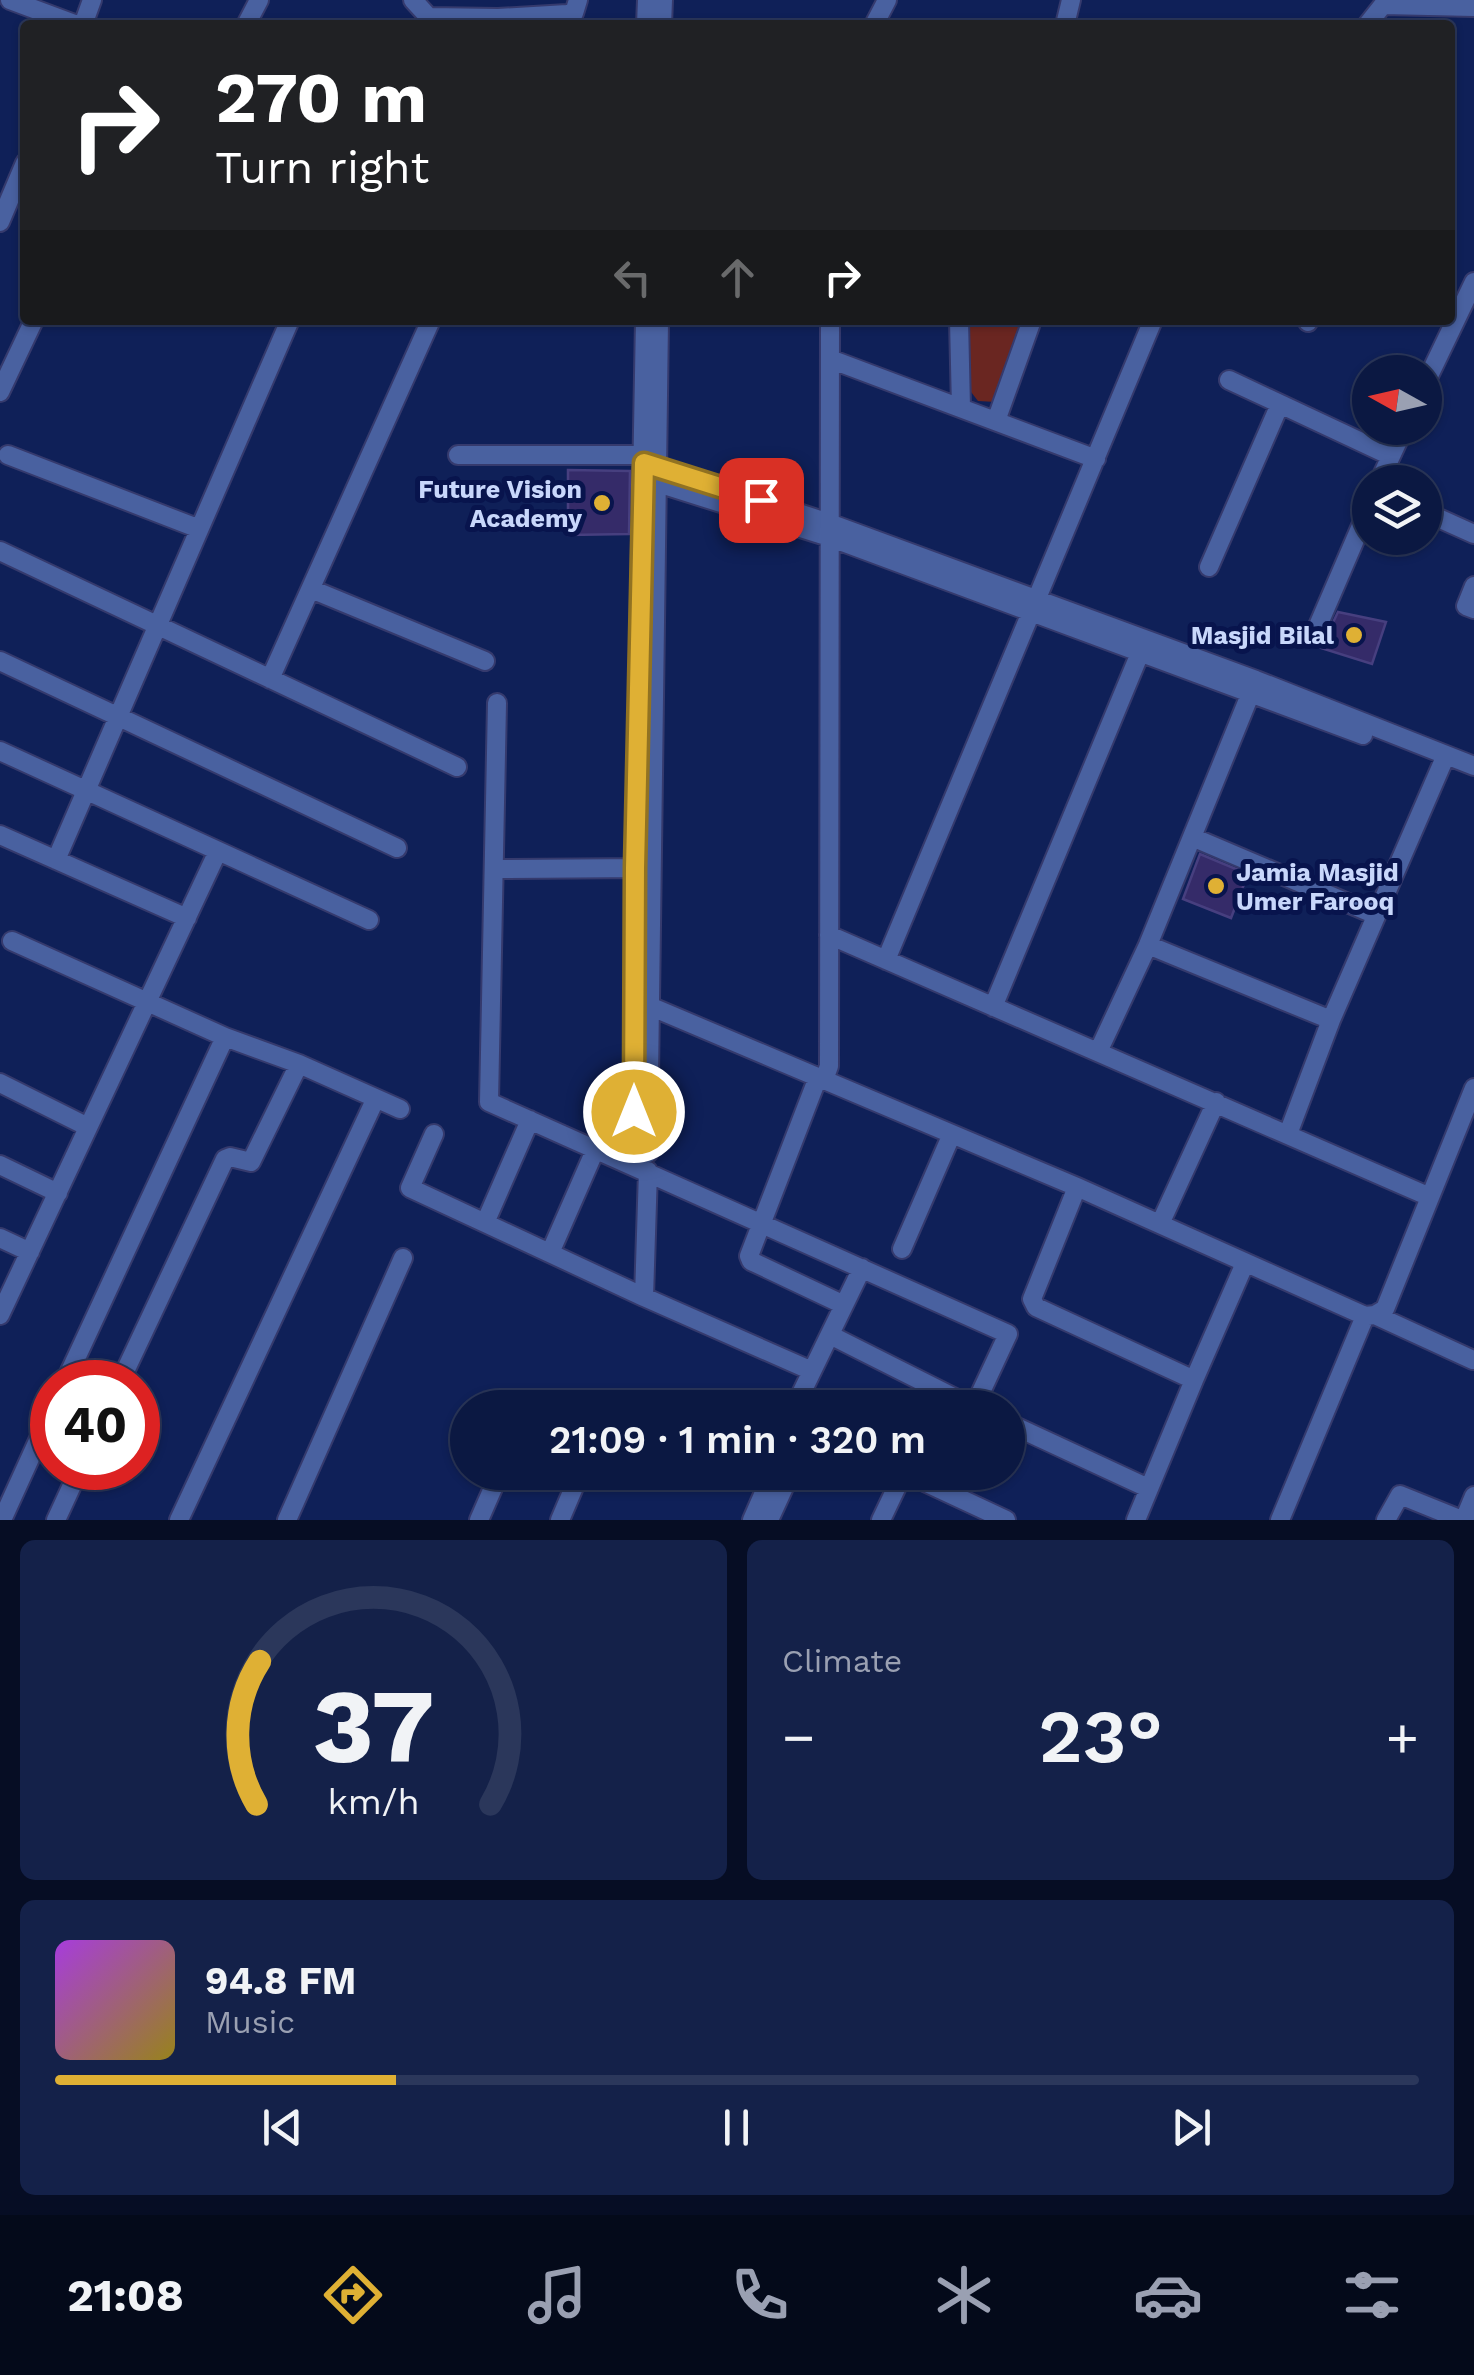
<!DOCTYPE html>
<meta charset="utf-8">
<style>
:root{--surface:#0b1842;--page:#142149;--text:#f1f3f6;--muted:#9aa0b2;--line:#2b375b;--accent:#dfb034}
body{margin:0;font-family:"Work Sans",sans-serif;background:var(--page);color:var(--text);height:100vh;display:flex;flex-direction:column;font-size:38px;white-space:nowrap}
*{box-sizing:border-box;margin:0}
p{font-size:32px;color:var(--muted)}
.icon{flex:none;width:55px;height:55px;fill:none;stroke:currentColor;stroke-width:2;stroke-linecap:round;stroke-linejoin:round}
.map{position:relative;height:1520px;overflow:hidden}
.panel{display:flex;flex-direction:column;gap:20px;padding:20px;background:#060d24;flex:1}
.panel>*{flex:none}
.banner{position:absolute;left:20px;top:20px;width:1435px;height:305px;border-radius:10px;box-shadow:0 2px 8px #0004,0 0 0 2px var(--line);background:#202124;color:#fff;overflow:hidden}
.needle{width:65px;rotate:278deg}
.controls{position:absolute;left:1352px;top:355px;display:grid;gap:20px}
.controls a{display:grid;place-items:center;width:90px;height:90px;border-radius:50%;background:var(--surface);box-shadow:0 2px 8px #0004,0 0 0 2px var(--line);font-size:50px}
.speed{position:absolute;left:30px;top:1360px;display:flex;gap:20px;font-size:50px;font-weight:700;text-align:center}
.speed>*{display:grid;place-content:center;width:130px;height:130px;border-radius:50%;background:var(--surface);box-shadow:0 2px 8px #0004,0 0 0 2px var(--line);line-height:1}
.speed .limit{border:15px solid #d22;background:#fff;color:#111}
.pin{position:absolute;display:grid;place-items:center;width:85px;height:85px;color:#fff;margin:-42px;border-radius:20px;box-shadow:0 5px 15px #0006}
.me{position:absolute;width:110px;margin:-55px;rotate:0deg;stroke-linejoin:round;filter:drop-shadow(0 0 8px #0008)}
.turn{display:flex;align-items:center;gap:35px;height:210px;padding:0 30px;font-size:45px}
.turn .icon{width:130px;height:130px;stroke-width:2.5}
.turn b{display:block;font-size:70px;line-height:85px}
.lanes{display:flex;align-items:center;height:95px;padding:0 30px;background:#0003;justify-content:center;gap:50px;direction:ltr}
.lanes .off{opacity:.35}
.big{font-size:75px;font-weight:600;line-height:1.1}
.panel .widget{flex:1;display:flex;flex-direction:column;justify-content:center;gap:15px;min-width:0;padding:0 35px;border-radius:15px;background:var(--page)}
.panel .dial{align-items:center;gap:0}
.dial svg{height:260px;overflow:visible;fill:none;stroke:var(--line);stroke-width:7;stroke-linecap:round;text-anchor:middle}
.dial text{fill:var(--text);stroke:none}
.song{display:flex;align-items:center;gap:30px}
.cover{width:120px;height:120px;border-radius:15px;background:linear-gradient(135deg,hsl(280 70% 55%),hsl(50 70% 35%))}
.played{height:10px;border-radius:5px;background:linear-gradient(90deg,var(--accent) 25%,var(--line) 25%)}
.keys{display:flex;justify-content:space-around;direction:ltr}
.heat{display:flex;justify-content:space-between;align-items:center;font-size:55px;direction:ltr}
.panel .tiles{flex:1;display:grid;gap:20px;grid-template-columns:1fr 1fr}
.widget:last-child{grid-column:span 2}
.trip{position:absolute;left:450px;top:1390px;width:575px;height:100px;border-radius:50px;background:var(--surface);box-shadow:0 2px 8px #0004,0 0 0 2px var(--line);font-weight:600;line-height:100px;text-align:center}
.tab-bar{display:flex;height:160px;justify-content:space-around;align-items:center;background:#040a1a;color:var(--muted)}
.tab-bar .icon{width:70px;height:70px}
.tab-bar .selected{color:var(--accent)}
.tab-bar b{font-size:45px;color:var(--text)}
.map>svg:first-child{display:block}
.green{fill:#6a2621}
.building{fill:#352b69;stroke:#473f7f;stroke-width:2.5}
.lines{fill:none;stroke-linecap:round;stroke-linejoin:round}
.minor-casing{stroke:#353a6d;stroke-width:22}
.minor{stroke:#4961a0;stroke-width:18}
.route-casing{stroke:#917222;stroke-width:25}
.route{stroke:#dfb034;stroke-width:18}
.poi-dot{fill:#dfb034;stroke:#08144d;stroke-width:4}
.labels{text-anchor:middle;dominant-baseline:central;stroke-width:10;stroke-linejoin:round;paint-order:stroke}
.poi-label{font-size:25px;font-weight:bold;fill:#c8d7fb;stroke:#08144d;text-anchor:end}
</style>
<div class="map">
<svg width="1474" height="1520" viewBox="0 0 1474 1520">
<rect width="100%" height="100%" fill="#0f2058"/>
<path class="green" d="M968 320H1024L996 402 978 401 968 388Z"/>
<path class="building" d="M568 470 630 471 629 534 568 535Z
M1338 612 1386 622 1372 664 1321 648Z
M1200 854 1248 874 1231 918 1183 899Z"/>
<g class="lines">
<defs>
<path id="minor" d="M10 0 77 25
M413 0 436 25
M429 17 498 18 567 14 574 13 578 0
M83 25 92 0
M246 25 259 0
M646 25 647 0
M662 25 663 0
M874 25 887 0
M1065 25 1071 0
M1367 25 1383 5 1474 7
M0 222 25 163
M645 320 635 869V1150L648 1153 659 320
M959 320 961 408
M1308 322 1309 320
M830 359 1096 459
M1229 380 1391 456
M1425 384 1474 282
M0 392 34 320
M996 421 1032 320
M8 455 197 528
M458 455H644
M650 464 829 523 1256 680 1474 766
M648 480 829 537 1363 735
M1379 482 1404 428
M1425 512 1474 534
M0 551 457 767
M1209 567 1280 404
M1474 586 1466 606 1474 609
M311 589 485 661
M1317 628 1370 505
M0 661 397 848
M270 679 431 320
M497 703 489 1102 1008 1334 974 1407
M0 751 369 920
M0 835 187 918
M1192 837 1376 915
M56 860 290 320
M494 869 643 868
M829 935 1430 1197
M12 941 225 1037 299 1064 400 1109
M1148 945 1331 1020
M886 960 1153 320
M640 1002 1077 1187 1365 1316 1375 1315 1385 1309 1474 1088
M993 1007 1145 641
M1098 1052 1148 945 1254 685
M818 1077 749 1256 751 1261 844 1305
M824 1080 829 1066 830 320
M0 1083 88 1127
M434 1134 410 1188 644 1297
M1288 1134 1331 1020 1446 755
M0 1165 58 1193
M648 1171 644 1297 812 1371
M1077 1187 1032 1299 1036 1307 1194 1380 1245 1263
M485 1223 530 1120
M1160 1224 1216 1102
M0 1238 30 1252
M902 1249 951 1136
M550 1253 596 1148
M0 1315 218 851
M1375 1315 1473 1360
M830 1335 975 1408
M65 1382 225 1037
M120 1382 225 1159 230 1157 251 1162 299 1064
M802 1408 799 1398 862 1268
M1008 1423 1148 1488
M2 1520 52 1410
M56 1520 80 1468
M179 1520 375 1100
M287 1520 403 1258
M479 1520 500 1472
M560 1520 580 1473
M752 1520 773 1472
M769 1520 791 1472
M881 1520 901 1478 914 1477 1006 1520
M1136 1520 1194 1380
M1280 1520 1365 1316
M1386 1520 1400 1495 1462 1520
M1464 1520 1474 1496"/>
</defs>
<use href="#minor" class="minor-casing"/>
<use href="#minor" class="minor"/>
</g>
<g class="lines">
<defs>
<path id="route" d="M634 1112 635 868 644 463 761 500"/>
</defs>
<use href="#route" class="route-casing"/>
<use href="#route" class="route"/>
</g>
<g class="poi-dot">
<circle cx="602" cy="503" r="10"/>
<circle cx="1354" cy="635" r="10"/>
<circle cx="1216" cy="886" r="10"/>
</g>
<g class="labels">
<g class="poi-label">
<text x="582" y="489">Future Vision<tspan x="582" dy="29">Academy</tspan></text>
<text x="1334" y="635">Masjid Bilal</text>
<text x="1236" y="872" text-anchor="start">Jamia Masjid<tspan x="1236" dy="29">Umer Farooq</tspan></text>
</g>
</g>
</svg>
<div class="controls">
<a><svg class="needle" viewBox="-14 -14 28 28"><path d="M0-13l5 13h-10z" fill="#e53935"/><path d="M0 13l5-13h-10z" fill="#9aa0b2"/></svg></a>
<a><svg class="icon" aria-label="layers" viewBox="0 0 24 24"><path d="M12 4l9 5-9 5-9-5zM3 14l9 5 9-5"/></svg></a>
</div>
<div class="speed"><div class="limit">40</div></div>
<div class="pin" style="left:761px;top:500px;background:#d93025"><svg class="icon" aria-label="arrive" viewBox="0 0 24 24"><path d="M6 21V4h12l-3 4 3 4H6"/></svg></div>
<svg class="me" style="left:634px;top:1112px" viewBox="-20 -20 40 40"><circle r="17" fill="#dfb034" stroke="#fff" stroke-width="3"/><path d="M0-11L8 9 0 5-8 9z" fill="#fff"/></svg>
<div class="trip">21:09 · 1 min · 320 m</div>
<div class="banner">
<div class="turn"><svg class="icon" aria-label="right" viewBox="0 0 24 24"><path d="M7 20v-9h11M14 6l5 5-5 5"/></svg><div><b>270 m</b>Turn right</div></div>
<div class="lanes"><svg class="icon off" aria-label="left" viewBox="0 0 24 24"><path d="M17 20v-9H6M10 6l-5 5 5 5"/></svg><svg class="icon off" aria-label="ahead" viewBox="0 0 24 24"><path d="M12 20V5M6 11l6-6 6 6"/></svg><svg class="icon" aria-label="right" viewBox="0 0 24 24"><path d="M7 20v-9h11M14 6l5 5-5 5"/></svg></div>
</div>
</div>
<section class="panel">
<div class="tiles">
<div class="widget dial"><svg viewBox="0 0 100 80">
<path d="M14 69A42 42 0 1 1 86 69"/>
<path d="M14 69A42 42 0 0 1 15 25" stroke="#dfb034"/>
<text x="50" y="56" font-size="32" font-weight="700">37</text>
<text x="50" y="72" font-size="11">km/h</text>
</svg></div>
<div class="widget"><p>Climate</p>
<div class="heat"><a>−</a><b class="big">23°</b><a>+</a></div>
</div>
<div class="widget">
<div class="song"><i class="cover"></i><div><b>94.8 FM</b><p>Music</p></div></div>
<div class="played"></div>
<div class="keys"><svg class="icon" aria-label="previous" viewBox="0 0 24 24"><path d="M18 5L8 12l10 7zM5 5v14"/></svg><svg class="icon" aria-label="pause" viewBox="0 0 24 24"><path d="M8 5v14M16 5v14"/></svg><svg class="icon" aria-label="next" viewBox="0 0 24 24"><path d="M6 5l10 7-10 7zM19 5v14"/></svg></div>
</div>
</div>
</section>
<nav class="tab-bar">
<b>21:08</b>
<svg class="icon selected" aria-label="directions" viewBox="0 0 24 24"><path d="M12 3l9 9-9 9-9-9zM9 14v-3h6M13 9l2 2-2 2"/></svg>
<svg class="icon" aria-label="music" viewBox="0 0 24 24"><path d="M9 18V5l10-2v13"/><circle cx="6" cy="18" r="3"/><circle cx="16" cy="16" r="3"/></svg>
<svg class="icon" aria-label="phone" viewBox="0 0 24 24"><path d="M5 4h4l2 5-3 2q2 4 5 5l2-3 5 2v4C11 20 4 13 5 4z"/></svg>
<svg class="icon" aria-label="climate" viewBox="0 0 24 24"><path d="M12 3v18M4 7l16 10M4 17L20 7"/></svg>
<svg class="icon" aria-label="car" viewBox="0 0 24 24"><path d="M5 17H2v-5l4-1 3-4h7l3 4 3 1v5h-3M9 17h6M6 11h13"/><circle cx="7" cy="17" r="2"/><circle cx="17" cy="17" r="2"/></svg>
<svg class="icon" aria-label="filters" viewBox="0 0 24 24"><path d="M4 7h16M4 17h16"/><circle cx="9" cy="7" r="2"/><circle cx="15" cy="17" r="2"/></svg>
</nav>
